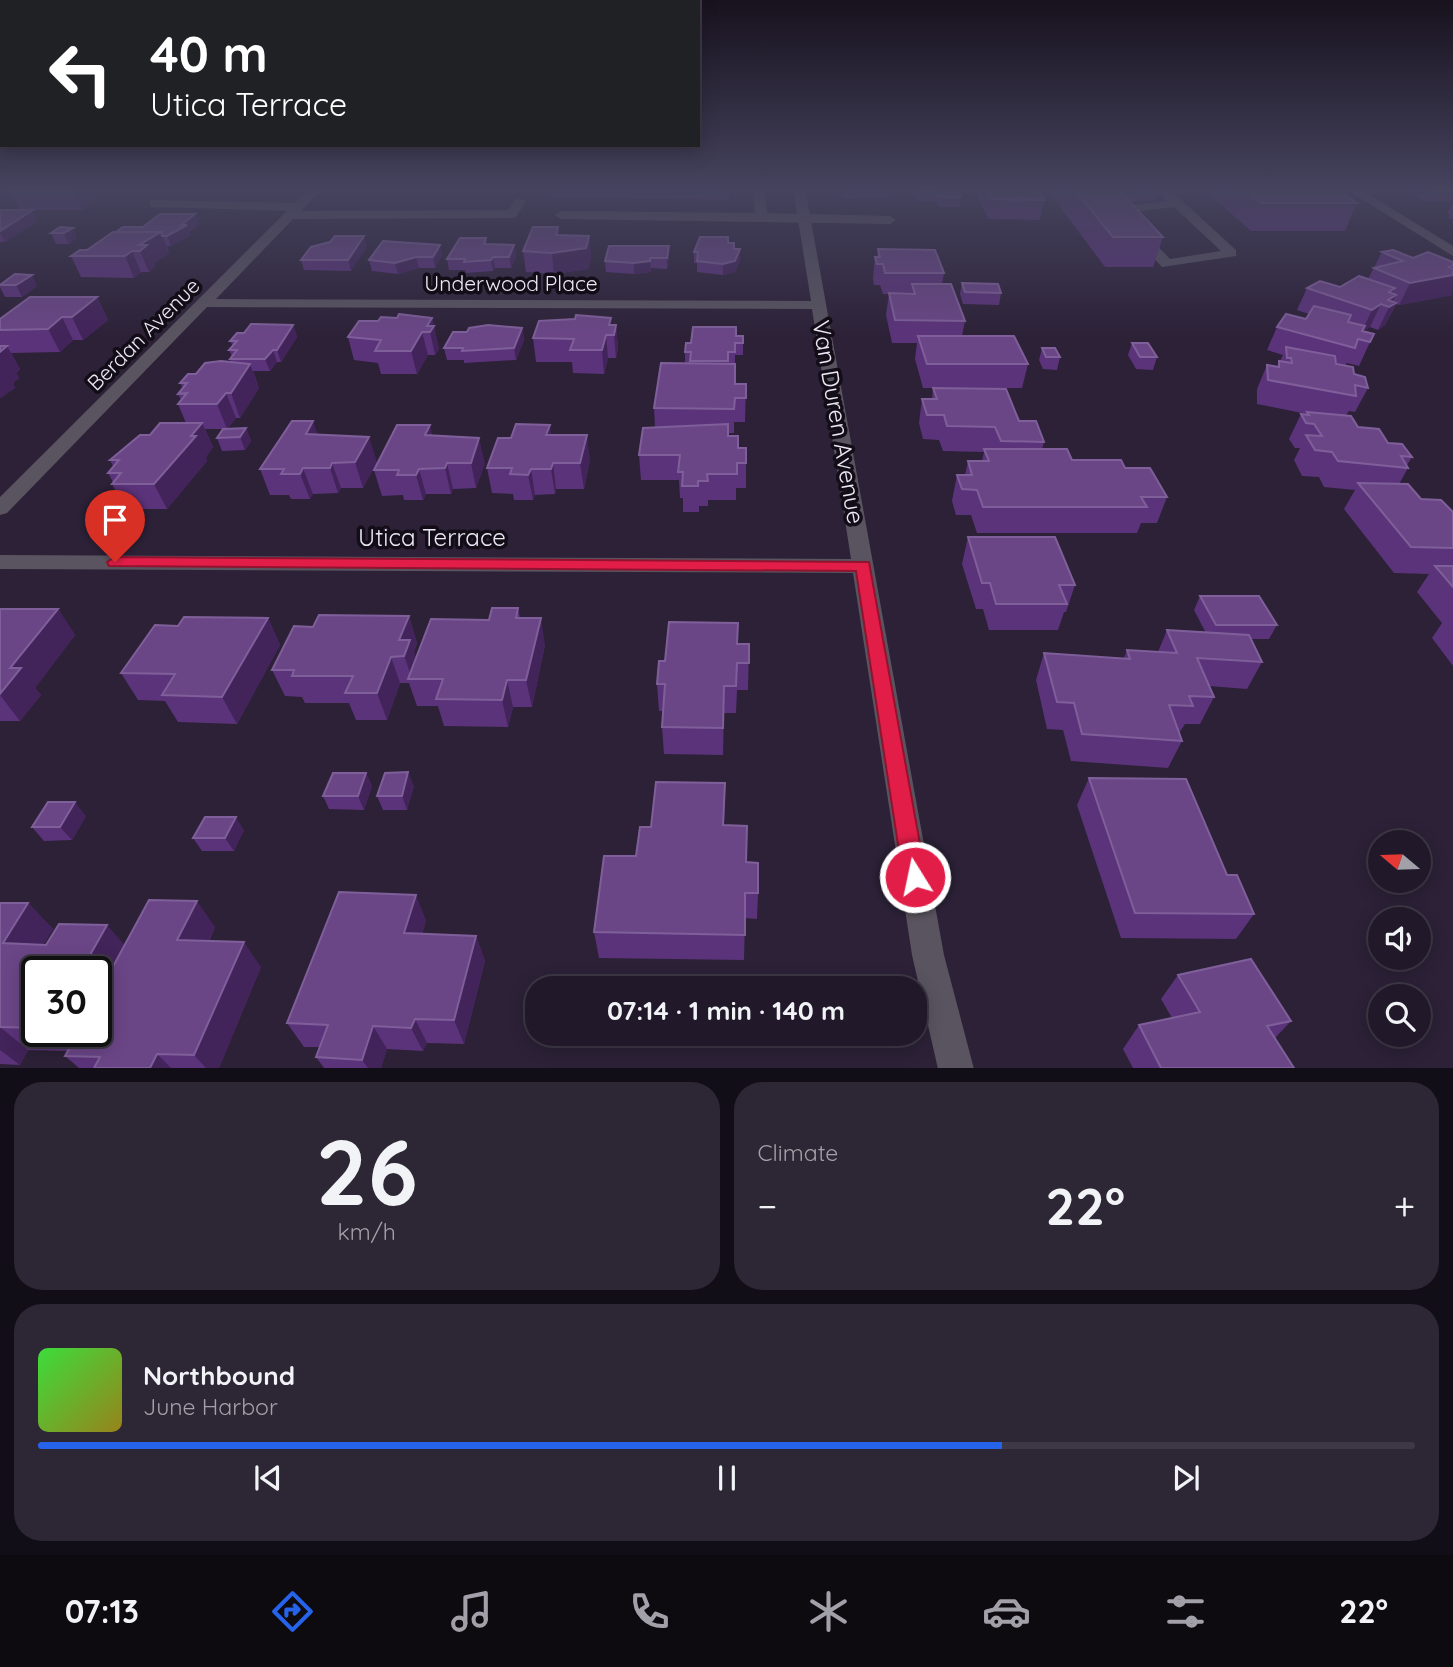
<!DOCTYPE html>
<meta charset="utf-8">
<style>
:root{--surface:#211929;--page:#2d2635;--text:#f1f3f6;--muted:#a2a0a8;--line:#3e3846;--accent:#2563eb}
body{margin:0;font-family:Quicksand,sans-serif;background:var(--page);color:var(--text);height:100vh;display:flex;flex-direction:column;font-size:26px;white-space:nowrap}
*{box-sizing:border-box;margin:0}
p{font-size:23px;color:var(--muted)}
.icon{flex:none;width:38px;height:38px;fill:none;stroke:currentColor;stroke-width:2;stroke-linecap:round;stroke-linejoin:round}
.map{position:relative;height:1068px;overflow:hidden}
.details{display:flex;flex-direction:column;gap:14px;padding:14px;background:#120e17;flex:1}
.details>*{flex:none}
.top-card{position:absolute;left:0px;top:0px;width:700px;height:147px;box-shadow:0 4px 18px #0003,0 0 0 2px var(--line);background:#202124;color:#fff;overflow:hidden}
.needle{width:46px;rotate:289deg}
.controls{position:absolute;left:1368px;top:830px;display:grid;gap:14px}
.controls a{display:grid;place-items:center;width:63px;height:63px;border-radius:50%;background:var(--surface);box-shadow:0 4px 18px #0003,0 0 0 2px var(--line);font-size:35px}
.speed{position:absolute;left:21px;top:956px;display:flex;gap:14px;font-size:35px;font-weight:700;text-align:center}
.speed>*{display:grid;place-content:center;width:91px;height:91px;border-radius:50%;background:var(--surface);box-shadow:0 4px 18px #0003,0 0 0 2px var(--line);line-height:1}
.speed .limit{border:4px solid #111;border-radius:10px;background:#fff;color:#111}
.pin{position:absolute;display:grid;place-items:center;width:60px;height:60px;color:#fff;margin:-72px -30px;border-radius:50% 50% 50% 0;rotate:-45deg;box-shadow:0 0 7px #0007}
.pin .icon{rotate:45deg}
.me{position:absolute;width:77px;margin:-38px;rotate:350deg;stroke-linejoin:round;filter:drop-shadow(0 0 5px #0008)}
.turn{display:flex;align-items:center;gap:24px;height:147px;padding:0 35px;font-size:32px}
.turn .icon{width:91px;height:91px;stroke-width:2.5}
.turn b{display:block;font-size:49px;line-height:60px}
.big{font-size:52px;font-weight:700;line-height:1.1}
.details .tile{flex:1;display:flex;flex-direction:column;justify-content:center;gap:10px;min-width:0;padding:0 24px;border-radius:28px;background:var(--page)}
.details .dial{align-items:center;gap:0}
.dial b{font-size:91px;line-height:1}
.song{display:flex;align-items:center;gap:21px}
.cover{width:84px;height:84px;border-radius:10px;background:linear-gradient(135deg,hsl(120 70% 55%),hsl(50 70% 35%))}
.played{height:7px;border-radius:4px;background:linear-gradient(90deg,var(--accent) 70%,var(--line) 70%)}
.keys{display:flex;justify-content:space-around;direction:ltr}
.heat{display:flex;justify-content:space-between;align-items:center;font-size:38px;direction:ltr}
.details .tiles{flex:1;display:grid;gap:14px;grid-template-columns:1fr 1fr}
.tile:last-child{grid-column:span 2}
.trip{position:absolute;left:525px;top:976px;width:402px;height:70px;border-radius:28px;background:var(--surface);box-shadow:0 4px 18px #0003,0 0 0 2px var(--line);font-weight:700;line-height:70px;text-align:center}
.tab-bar{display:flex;height:112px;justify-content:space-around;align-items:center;background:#0d0a10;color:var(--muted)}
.tab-bar .icon{width:49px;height:49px}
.tab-bar .selected{color:var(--accent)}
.tab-bar b{font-size:32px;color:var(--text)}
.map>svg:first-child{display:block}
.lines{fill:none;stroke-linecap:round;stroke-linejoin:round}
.lane{fill:#59545f;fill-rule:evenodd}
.street{fill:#59545f;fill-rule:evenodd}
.wall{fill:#5b337a;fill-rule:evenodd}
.shaded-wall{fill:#42235a}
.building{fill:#6b4687;stroke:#7f5f99;stroke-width:2}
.route{fill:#e11d48;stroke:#92132f;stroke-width:2}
.labels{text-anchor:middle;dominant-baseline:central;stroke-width:7;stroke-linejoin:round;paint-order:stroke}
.far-street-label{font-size:21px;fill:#ede6f5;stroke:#120d17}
.street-label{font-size:24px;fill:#ede6f5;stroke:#120d17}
</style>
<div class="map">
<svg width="1453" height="1069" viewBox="0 0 1453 1069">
<rect width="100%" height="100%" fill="#2c2137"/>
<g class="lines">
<path class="lane" d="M753 188H765L767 213 890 216 896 220 890 224 561 219 555 215 561 211 755 213Z
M1155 188H1168L1236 250V256L1162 267 1110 211 1116 207 1168 201ZM1174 207 1221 251 1170 259 1125 213Z
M516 198 526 201 516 217 512 218 290 219 284 215 290 211 508 210Z
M150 200 298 203 304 207 298 211 154 207 150 206Z"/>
<path class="street" d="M0 188H8L0 192Z
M310 188H323L216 299 811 301 793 188H805L944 955 974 1069H938L912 955 853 573 0 569V555L851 559 812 309 207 307 7 513 0 515V497Z
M1344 188H1358L1453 246V256Z"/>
</g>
<path class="wall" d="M100 188 104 196 82 210H19L10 191Z
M369 188H423L420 192 370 191Z
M549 188H730L729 200 551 197Z
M840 188H888L887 197 846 199 841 195Z
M907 188H957L961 197 960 207H939L936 201H918L915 194H909Z
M975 188H1037L1044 200 1040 220 988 219 975 191Z
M1046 188H1159L1155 201 1130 202 1163 237 1153 267H1105Z
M1202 188H1336L1357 203 1345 231H1251Z
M1402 188H1453V201H1422Z
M1453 201V220L1448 218 1450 215 1447 214Z
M0 210 38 221 5 242H0Z
M195 214 199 224 189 232 191 235 171 246H167L169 253 154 263 155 266 149 272H141L134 278 81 277 71 256 143 227Z
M60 227 77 238 69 244H56L51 233Z
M558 227 559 235 589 236 591 257 588 269 554 274 526 272 523 251Z
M486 238 487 244 514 245 516 256 511 268H495L493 271 466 273 465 270H449L447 259Z
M367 246 351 271 304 270 301 260Z
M669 246V256L667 269 651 268V272L634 274 606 272 605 261Z
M740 249V260L735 272 723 275 697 272V263H694V252Z
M878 249 944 273 942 284 965 321 962 336 1028 364 1022 388H923L915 359 917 343H892L886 315 889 294H883L880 285H874L873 279 875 257H877Z
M1382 252 1413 258 1453 262 1452 295 1399 305 1396 304 1385 325 1378 330 1370 327 1363 331 1370 342 1359 366 1347 363 1345 366 1368 388 1355 412 1349 411 1346 415 1358 427 1388 443 1412 457 1407 465 1408 468 1399 484 1421 499 1453 512V666L1432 638 1442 623 1417 592 1429 574 1394 573 1344 509 1355 490 1324 487 1319 477 1302 476 1294 460 1300 448H1295L1289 439 1301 414 1306 415 1307 414 1257 404V389L1267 365 1277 367 1283 355 1267 350 1277 327 1306 319 1309 314 1297 310 1307 288 1340 287 1368 279Z
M442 255 435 268H419L398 274 372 271 369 260Z
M962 283 1001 293 999 305 963 304 960 294Z
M0 285 37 286 22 297H5L0 287Z
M97 297 108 320 83 340H73L60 352 11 353 20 369 16 373 19 378 13 383 15 388 0 398V319Z
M432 318 439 349 435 355H428L417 374H381L378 363 354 360 348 337 378 321Z
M293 325 297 337 281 362H277L270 371H253L259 388 240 418H236L228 428H246L251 441 245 450 222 451 217 438 223 429H205L213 447 206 457 207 461 167 509H125L112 484 113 482 108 473 113 466 110 460 186 423 178 404 181 400 178 394 183 388 180 383 196 374 231 362 230 359 232 356 229 350 233 346 230 341 244 333Z
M612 325H616L618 348 616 358H608L604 374 573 373 572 362H536L533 338Z
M522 328 524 340 516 360 464 363V360H447L444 348 467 332Z
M736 336H743V355H735V384H746L745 422H734V433H728V436L738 448H746V488H736V500H708V506H699V512H683V498H680L679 480H641L639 455 655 427 654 408 685 364V352L691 343Z
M1132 343 1157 357 1153 370 1136 369 1128 355Z
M1042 348 1060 357 1057 370 1043 369 1039 360Z
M933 388 1019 421 1044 442 1042 449 1072 460 1125 468 1167 497 1157 523H1141L1137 533H977L971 515H956L952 501 957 475H965L968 461H982L984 452 943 451 939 440 923 439 919 423 922 399H932Z
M318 435 377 462 363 488H341L338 493 313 494 310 499H291L289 495H270L260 469Z
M432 435 485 463 476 488 453 489 451 494H426L423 500H404L403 495 382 496 374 470Z
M551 435 590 460 584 489H556L555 494 535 495 533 500H514L513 494 492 493 487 468 511 438Z
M968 537 1075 585 1066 612H1064L1058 630H989L983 609H976L962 564Z
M1200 596 1277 625 1269 639H1251L1262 662 1247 689 1209 686 1214 697 1200 724H1185L1179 733 1182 741 1168 768 1071 761 1063 730 1047 729 1036 680 1044 653 1124 658 1127 650 1158 652 1167 630 1206 633 1194 610Z
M518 608 520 618 545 645 532 707H513L508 727 444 726 438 706H417L409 683H400L387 720H356L349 703H305L302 697 285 696 272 670 313 627 409 616 417 643 414 652 416 659 489 620Z
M0 609H58L75 635 35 688 41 695 20 721H0Z
M268 618 280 645 237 724 178 722 165 701 138 700 121 673 178 626Z
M737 644H749L748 690H737L736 713H724L723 755 664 754 662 727 663 711H659L657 684 665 661Z
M366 773 372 786 364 810 329 809 323 796Z
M1089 778 1227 875 1254 914 1236 939 1121 938 1077 805Z
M725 783 724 825 746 862 758 893 757 919 745 918 744 960 599 958 594 932 651 827Z
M414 786 407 810H383L377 796Z
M86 816 72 840 44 841 32 827Z
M244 830 234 851H202L193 838Z
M0 903H28L53 929 43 945H125L215 927 209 941 261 967 219 1068H79L65 1056 68 1051 28 1050 20 1065 0 1064ZM37 971 96 1031H37Z
M426 920 422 934 476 936 485 961 464 1044 427 1043 423 1051 387 1049 381 1068H324L316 1057 320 1047H304L287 1023Z
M1178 975 1291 1021 1275 1038 1294 1068H1133L1123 1049 1139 1025 1172 1018 1161 999Z"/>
<path class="shaded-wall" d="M78 188H100L104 196 82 210 73 191Z
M33 210 38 221 5 242 0 233V231Z
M195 214 199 224 189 232 191 235 171 246 167 236Z
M558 227 561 248 589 236 591 257 588 269 554 274 552 253Z
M73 228 77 238 69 244 64 233Z
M161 232 169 253 154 263 155 266 149 272 140 251 139 245Z
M364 236 367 246 351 271 348 260Z
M440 245 442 255 435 268 433 257Z
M514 245 516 256 511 268 509 257Z
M669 246V256L667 269V258Z
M740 249V260L735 272 723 275V264Z
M132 251 141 272 134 278 125 256Z
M416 257 419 268 398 274 395 263Z
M493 257 495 268 493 271 491 260Z
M650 258 651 272 634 274V263Z
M1453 266 1452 295 1399 305 1410 283Z
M32 275 37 286 22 297 16 285Z
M1395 288 1389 299 1396 295 1390 307 1396 303 1385 325 1378 330 1389 307V292Z
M97 297 108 320 83 340 72 317Z
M1381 304 1370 327 1363 332 1354 348 1372 310Z
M62 317 73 340 60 352 48 329Z
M432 318 439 349 435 355 430 332 427 326Z
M293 325 297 337 281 362 277 350Z
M616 325 618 348 616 358 614 335Z
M522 328 524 340 516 360 514 348Z
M422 332 428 355 417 374 411 351Z
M606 335 608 358 604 374 602 350Z
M7 346 20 369 16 373 19 378 13 383 15 388 0 398V352Z
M273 350 277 362 270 371 265 359Z
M250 364 259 388 240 418 231 393Z
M226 393 236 418 227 429 217 404Z
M313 421 322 446 306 434Z
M202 423 213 447 206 457 207 461 167 509 154 484Z
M430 425 436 450 425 435Z
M550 425 553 450 546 435Z
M246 428 251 441 245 450 240 437Z
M587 435 590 460 584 489 580 463Z
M369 437 377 462 363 488 355 462Z
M479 438 485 463 476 488 471 463Z
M332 463 341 488 338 493 330 468Z
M447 463 453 489 451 494 445 468Z
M553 463 556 489 555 494 551 469Z
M303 468 313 494 310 499 300 474Z
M419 469 426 494 423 500 416 475Z
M531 469 535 495 533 500 528 475Z
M58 609 75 635 35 688 41 695 20 721 0 695V694L10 668Z
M409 616 417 643 414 652 418 667 412 679 399 640Z
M268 618 280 645 237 724 222 697Z
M541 618 545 645 532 707 526 680Z
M391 657 400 683 387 720 377 693Z
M507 680 513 707 508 727 502 700Z
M724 686V713L723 755V728Z
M408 772 414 786 407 810 402 796Z
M366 773 372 786 364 810 358 796Z
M725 783V810L723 852V825Z
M75 802 86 816 72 840 60 827Z
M236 817 244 830 234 851 225 838Z
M416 895 426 920 415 958 404 933Z
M197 901 215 927 197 964 177 940Z
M28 903 53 929 29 968 3 943Z
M107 925 129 950 96 1013V971H81Z
M476 936 485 961 464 1044 454 1020Z
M244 942 261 967 219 1068H206L194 1055Z
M415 1019 427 1043 423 1051 411 1028Z
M373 1026 387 1049 381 1068H368L362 1060Z
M0 1027 28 1050 20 1065 0 1050Z
M52 1031H87L76 1051Z
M157 1054 171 1068H150Z"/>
<path class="building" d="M14 188H78L73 191H10Z
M918 188H957L961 197H940L937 191H919Z
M986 188H1037L1044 200 992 199Z
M1073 188H1117L1163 237H1113Z
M1244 188H1336L1357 203H1262Z
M1423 188H1453V191H1427Z
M0 210H33L0 231Z
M160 214H195L181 225H187L167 236H162L161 232H116L123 227H143Z
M60 227 73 228 64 233H51Z
M533 227H558L556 235 589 236 586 248 552 253 523 251Z
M113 232H161L139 245H147L140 251H132L125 256H71L80 250H87Z
M335 236H364L348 260H301L311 247 330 242Z
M700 237H728V243H734V249H740L735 261 723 264 697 261 698 252H694Z
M460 238H486L484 244 514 245 509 257H493L491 260 464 262 465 259H447Z
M383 241 440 245 433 257H416L395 263 369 260Z
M609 246H669L667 258H650V261L634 263 605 261Z
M878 249 935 250 944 273H885L883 264H877L875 257H880Z
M1393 250 1413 258 1428 252 1453 262V266L1449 267 1453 269V275L1410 283 1374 268 1403 261 1382 252Z
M15 274 32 275 16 285H0Z
M1359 276 1395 288 1389 292 1396 295 1388 300 1396 303 1389 307 1381 304 1372 310 1307 288 1320 281 1340 287Z
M962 283 998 284 1001 293 965 292Z
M912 284H951L965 321 895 320 889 293 915 294Z
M30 297H97L72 317H62L48 329 0 330V319Z
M1314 306 1351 315 1348 322 1365 326 1362 331 1374 334 1370 342 1358 339 1355 348 1277 327 1286 314 1306 319Z
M399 314 432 318 427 326H434L430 332H422L411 351H375L381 340 348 337 359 321H378L381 317 397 318Z
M576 315 611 318 609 325H616L614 335H606L602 350H570L574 339 533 338 539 321 575 319Z
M251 324 293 325 277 350H273L265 359H230L237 350H229L237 341H230L237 333H244Z
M488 325 522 328 514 348 462 351 463 348H444L453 332H467L469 328Z
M693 327H736V336H743V343H735V352H728V361H690L691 352H685L686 343H691Z
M918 336H1014L1028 364H927Z
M1132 343H1148L1157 357H1140Z
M0 346H7L0 352Z
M1286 347 1335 356 1336 364 1353 367 1354 374 1365 377 1368 388 1355 385 1356 396 1268 380 1267 365 1279 367V361L1292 363 1291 358H1287Z
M1042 348H1055L1060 357H1046Z
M221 361 250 364 231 393H226L217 404H178L187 393 178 394 187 383H180L188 374H196L205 363Z
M661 363 735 364V384H746V398H735L734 409 654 408Z
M933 388 1006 389 1019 421H1036L1044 442 1001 441 995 427 947 426 944 415H927L922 399H937Z
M1307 412 1351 416 1358 427 1379 429 1388 443 1402 444 1412 457 1401 456 1408 468 1338 461 1332 452 1315 450 1306 435 1322 436 1314 424 1306 423 1301 414 1309 415Z
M292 421H313L306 434 369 437 355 462 332 463 330 468H303L300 474H281L284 469H260Z
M160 423H202L191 436H196L154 484H112L121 473H108L119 460H110L140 435H150Z
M516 424 550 425 546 435H587L580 463H553L551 469H531L528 475 510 474 512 468H487L498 438H511Z
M728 424V436H738V448H746V463H737V474H707L708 481H698V486H682L683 472H678L680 455H639L643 428Z
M397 425H430L425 435 479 438 471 463H447L445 468 419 469 416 475H397L399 470H374Z
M246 428 240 437 217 438 223 429Z
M984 449H1067L1072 460H1121L1125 468H1150L1167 497H1141L1147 507H983L977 490 962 489 957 475H972L968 461H989Z
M1358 483 1408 484 1421 499 1441 500 1453 512V548L1411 547Z
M968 537H1055L1075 585H1059L1067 604H996L990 583H982Z
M1435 566H1453V587Z
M1200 596H1259L1277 625H1216Z
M492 608H518L516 618H541L526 680H507L502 700 436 699 443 679H408L431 619 489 620Z
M0 609H58L10 668H21L0 694Z
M319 615 409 616 399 640H410L404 656 391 657 377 693H345L353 676H292L294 670H272L294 626 313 627Z
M184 617 268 618 222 697 162 695 175 674 121 673 155 625 178 626Z
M669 622 738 623 737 644H749V663H737L736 686H724L723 728 662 727 665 684H657L659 661H665Z
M1167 630 1249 635 1262 662 1197 658 1214 697 1189 696 1193 706 1169 705 1182 741 1082 734 1074 703 1057 702 1044 653 1130 659 1127 650 1177 653Z
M408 772 402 796H377L385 773Z
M333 773H366L358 796H323Z
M1089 778 1186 779 1227 875H1237L1254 914 1135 913Z
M656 782 725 783 723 825 747 826 746 862 758 863V893H745V935L594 932 604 856H636L640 827H651Z
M48 802H75L60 827H32Z
M205 817H236L225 838H193Z
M339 892 416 895 404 933 476 936 454 1020 415 1019 411 1028 373 1026 362 1060 316 1057 328 1025 287 1023Z
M149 900 197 901 177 940 244 942 194 1055 157 1054 150 1068H94L100 1057 65 1056 79 1031H96V998Z
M0 903H28L3 943 46 945 59 924 107 925 81 971H37V1028L0 1027Z
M1251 959 1291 1021 1267 1026 1294 1068H1161L1139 1025 1200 1012 1178 975Z"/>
<linearGradient id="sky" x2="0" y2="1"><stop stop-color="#18121e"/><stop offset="0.56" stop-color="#45435e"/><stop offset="1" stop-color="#45435e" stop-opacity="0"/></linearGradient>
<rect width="1453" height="338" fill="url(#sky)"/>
<path class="route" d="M115 557 869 562 926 877 923 885 915 888 907 885 903 877 856 571 109 566 107 562Z"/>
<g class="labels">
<g class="far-street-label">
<text x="511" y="283">Underwood Place</text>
<text transform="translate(143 334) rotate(-45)">Berdan Avenue</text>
</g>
<g class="street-label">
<text transform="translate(839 422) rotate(80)">Van Duren Avenue</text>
<text x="432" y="537">Utica Terrace</text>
</g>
</g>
</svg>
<div class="controls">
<a><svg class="needle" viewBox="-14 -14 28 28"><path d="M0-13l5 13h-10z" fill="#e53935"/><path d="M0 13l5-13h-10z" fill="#a2a0a8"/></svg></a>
<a><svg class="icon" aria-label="sound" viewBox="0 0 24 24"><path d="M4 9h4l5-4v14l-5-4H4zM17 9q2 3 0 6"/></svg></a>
<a><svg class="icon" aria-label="search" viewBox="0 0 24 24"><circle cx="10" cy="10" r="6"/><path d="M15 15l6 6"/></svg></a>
</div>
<div class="speed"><div class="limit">30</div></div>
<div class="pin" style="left:115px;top:562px;background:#d93025"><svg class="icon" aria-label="arrive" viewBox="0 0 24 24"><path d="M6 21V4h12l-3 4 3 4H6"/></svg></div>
<svg class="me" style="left:915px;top:877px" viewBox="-20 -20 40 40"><circle r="17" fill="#e11d48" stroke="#fff" stroke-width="3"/><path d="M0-11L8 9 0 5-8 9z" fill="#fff"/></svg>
<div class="trip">07:14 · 1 min · 140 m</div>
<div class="top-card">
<div class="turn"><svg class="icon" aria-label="left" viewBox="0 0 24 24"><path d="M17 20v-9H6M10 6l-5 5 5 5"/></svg><div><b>40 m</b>Utica Terrace</div></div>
</div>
</div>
<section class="details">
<div class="tiles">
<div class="tile dial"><b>26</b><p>km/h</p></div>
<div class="tile"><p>Climate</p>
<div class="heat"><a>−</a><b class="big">22°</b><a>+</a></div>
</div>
<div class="tile">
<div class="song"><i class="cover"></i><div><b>Northbound</b><p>June Harbor</p></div></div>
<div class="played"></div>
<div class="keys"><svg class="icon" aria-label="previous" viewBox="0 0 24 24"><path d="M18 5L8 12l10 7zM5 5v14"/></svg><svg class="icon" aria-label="pause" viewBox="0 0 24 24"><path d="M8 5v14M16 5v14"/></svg><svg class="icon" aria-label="next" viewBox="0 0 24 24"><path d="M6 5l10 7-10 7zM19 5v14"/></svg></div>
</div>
</div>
</section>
<nav class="tab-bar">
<b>07:13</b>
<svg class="icon selected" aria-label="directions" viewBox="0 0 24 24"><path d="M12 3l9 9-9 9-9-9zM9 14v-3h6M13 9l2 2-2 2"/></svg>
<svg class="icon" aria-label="music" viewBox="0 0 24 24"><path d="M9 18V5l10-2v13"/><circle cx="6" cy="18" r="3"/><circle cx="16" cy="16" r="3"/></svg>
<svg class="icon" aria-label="phone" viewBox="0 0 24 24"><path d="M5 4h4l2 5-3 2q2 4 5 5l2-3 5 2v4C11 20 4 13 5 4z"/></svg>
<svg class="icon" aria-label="climate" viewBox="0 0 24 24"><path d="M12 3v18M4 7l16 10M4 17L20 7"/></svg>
<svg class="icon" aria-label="car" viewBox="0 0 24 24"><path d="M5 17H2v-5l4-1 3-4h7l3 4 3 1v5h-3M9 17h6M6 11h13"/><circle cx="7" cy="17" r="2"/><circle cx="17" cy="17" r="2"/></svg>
<svg class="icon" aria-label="filters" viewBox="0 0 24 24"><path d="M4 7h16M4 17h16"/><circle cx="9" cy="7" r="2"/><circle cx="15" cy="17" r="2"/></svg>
<b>22°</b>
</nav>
